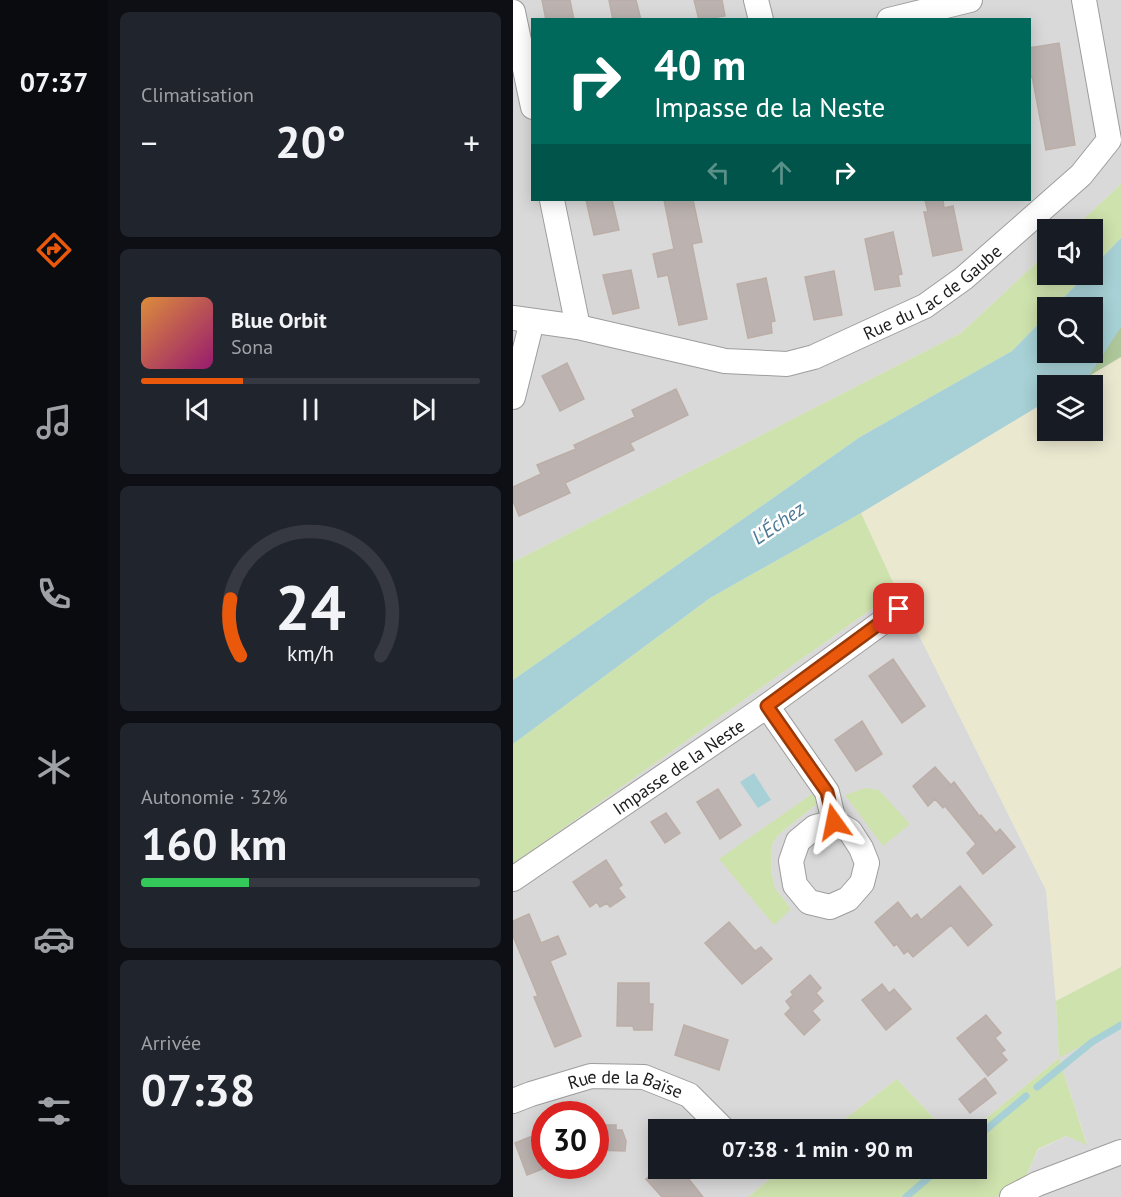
<!DOCTYPE html>
<html lang="fr">
<meta charset="utf-8">
<style>
:root{--surface:#171b24;--page:#20242c;--text:#f1f3f6;--muted:#9ea1a6;--line:#363941;--accent:#ea580c}
body{margin:0;font-family:"PT Sans",sans-serif;background:var(--page);color:var(--text);height:100vh;display:flex;flex-direction:column;font-size:22px;white-space:nowrap}
*{box-sizing:border-box;margin:0}
p{font-size:20px;color:var(--muted)}
.icon{flex:none;width:33px;height:33px;fill:none;stroke:currentColor;stroke-width:2;stroke-linecap:round;stroke-linejoin:round}
.map{position:relative;flex:1;overflow:hidden}
.sheet{display:flex;flex-direction:column;gap:12px;padding:12px;background:#0d0f14;width:405px}
.sheet>*{flex:none}
.guide{position:absolute;left:18px;top:18px;width:500px;height:183px;border-radius:0px;box-shadow:0 3px 15px #0003;background:#00695c;color:#fff;overflow:hidden}
.controls{position:absolute;left:524px;top:219px;display:grid;gap:12px}
.controls a{display:grid;place-items:center;width:66px;height:66px;border-radius:0px;background:var(--surface);box-shadow:0 3px 15px #0003;font-size:30px}
.speed{position:absolute;left:18px;top:1101px;display:flex;gap:12px;font-size:30px;font-weight:700;text-align:center}
.speed>*{display:grid;place-content:center;width:78px;height:78px;border-radius:50%;background:var(--surface);box-shadow:0 3px 15px #0003;line-height:1}
.speed .limit{border:9px solid #d22;background:#fff;color:#111}
.pin{position:absolute;display:grid;place-items:center;width:51px;height:51px;color:#fff;margin:-26px;border-radius:12px;box-shadow:0 3px 9px #0006}
.me{position:absolute;width:66px;margin:-33px;rotate:348deg;stroke-linejoin:round;filter:drop-shadow(0 0 4px #0008)}
.turn{display:flex;align-items:center;gap:21px;height:126px;padding:0 24px;font-size:27px}
.turn .icon{width:78px;height:78px;stroke-width:2.5}
.turn b{display:block;font-size:42px;line-height:51px}
.lanes{display:flex;align-items:center;height:57px;padding:0 24px;background:#0003;justify-content:center;gap:30px;direction:ltr}
.lanes .off{opacity:.35}
.big{font-size:45px;font-weight:700;line-height:1.1}
.sheet .tile{flex:1;display:flex;flex-direction:column;justify-content:center;gap:9px;min-width:0;padding:0 21px;border-radius:9px;background:var(--page)}
.sheet .dial{align-items:center;gap:0}
.dial svg{height:156px;overflow:visible;fill:none;stroke:var(--line);stroke-width:7;stroke-linecap:round;text-anchor:middle}
.dial text{fill:var(--text);stroke:none}
.song{display:flex;align-items:center;gap:18px}
.cover{width:72px;height:72px;border-radius:9px;background:linear-gradient(135deg,hsl(30 70% 55%),hsl(320 70% 35%))}
.played{height:6px;border-radius:3px;background:linear-gradient(90deg,var(--accent) 30%,var(--line) 30%)}
.keys{display:flex;justify-content:space-around;direction:ltr}
.heat{display:flex;justify-content:space-between;align-items:center;font-size:33px;direction:ltr}
.charge{height:9px;border-radius:4px;background:linear-gradient(90deg,#34c759 32%,var(--line) 0)}
.trip{position:absolute;left:135px;top:1119px;width:339px;height:60px;border-radius:0px;background:var(--surface);box-shadow:0 3px 15px #0003;font-weight:700;line-height:60px;text-align:center}
main{display:flex;flex:1;min-height:0}
.menu{display:flex;flex-direction:column;width:108px;justify-content:space-around;align-items:center;background:#090b0e;color:var(--muted)}
.menu .icon{width:42px;height:42px}
.menu .current{color:var(--accent)}
.menu b{font-size:27px;color:var(--text)}
.map>svg:first-child{display:block}
.residential{fill:#dad9d9;fill-rule:evenodd}
.farmland{fill:#eae8cf}
.grass{fill:#cee2ad}
.forest{fill:#aec89b}
.water{fill:#a7d1d6}
.lines{fill:none;stroke-linecap:round;stroke-linejoin:round}
.stream{stroke:#a7d1d6;stroke-width:7}
.building{fill:#bcb3b0;stroke:#bcaea7;stroke-width:1.5}
.minor-casing{stroke:#9d9d9d;stroke-width:26}
.minor{stroke:#fff;stroke-width:24}
.route-casing{stroke:#983908;stroke-width:15}
.route{stroke:#ea580c;stroke-width:10}
.labels{text-anchor:middle;dominant-baseline:central;stroke-width:5;stroke-linejoin:round;paint-order:stroke}
.street-label{font-size:18px;fill:#1c1c1c;stroke:#fff}
.water-label{font-size:20px;font-style:italic;fill:#4c7894;stroke:#fff}
</style>
<main>
<nav class="menu">
<b>07:37</b>
<svg class="icon current" aria-label="directions" viewBox="0 0 24 24"><path d="M12 3l9 9-9 9-9-9zM9 14v-3h6M13 9l2 2-2 2"/></svg>
<svg class="icon" aria-label="music" viewBox="0 0 24 24"><path d="M9 18V5l10-2v13"/><circle cx="6" cy="18" r="3"/><circle cx="16" cy="16" r="3"/></svg>
<svg class="icon" aria-label="phone" viewBox="0 0 24 24"><path d="M5 4h4l2 5-3 2q2 4 5 5l2-3 5 2v4C11 20 4 13 5 4z"/></svg>
<svg class="icon" aria-label="climate" viewBox="0 0 24 24"><path d="M12 3v18M4 7l16 10M4 17L20 7"/></svg>
<svg class="icon" aria-label="car" viewBox="0 0 24 24"><path d="M5 17H2v-5l4-1 3-4h7l3 4 3 1v5h-3M9 17h6M6 11h13"/><circle cx="7" cy="17" r="2"/><circle cx="17" cy="17" r="2"/></svg>
<svg class="icon" aria-label="filters" viewBox="0 0 24 24"><path d="M4 7h16M4 17h16"/><circle cx="9" cy="7" r="2"/><circle cx="15" cy="17" r="2"/></svg>
</nav>
<section class="sheet">
<div class="tile"><p>Climatisation</p>
<div class="heat"><a>−</a><b class="big">20°</b><a>+</a></div>
</div>
<div class="tile">
<div class="song"><i class="cover"></i><div><b>Blue Orbit</b><p>Sona</p></div></div>
<div class="played"></div>
<div class="keys"><svg class="icon" aria-label="previous" viewBox="0 0 24 24"><path d="M18 5L8 12l10 7zM5 5v14"/></svg><svg class="icon" aria-label="pause" viewBox="0 0 24 24"><path d="M8 5v14M16 5v14"/></svg><svg class="icon" aria-label="next" viewBox="0 0 24 24"><path d="M6 5l10 7-10 7zM19 5v14"/></svg></div>
</div>
<div class="tile dial"><svg viewBox="0 0 100 80">
<path d="M14 69A42 42 0 1 1 86 69"/>
<path d="M14 69A42 42 0 0 1 9 40" stroke="#ea580c"/>
<text x="50" y="56" font-size="32" font-weight="700">24</text>
<text x="50" y="72" font-size="11">km/h</text>
</svg></div>
<div class="tile"><p>Autonomie · 32%</p><b class="big">160 km</b><div class="charge"></div></div>
<div class="tile"><p>Arrivée</p><b class="big">07:38</b></div>
</section>
<div class="map">
<svg width="608" height="1197" viewBox="0 0 608 1197">
<rect width="100%" height="100%" fill="#ece8e3"/>
<path class="residential" d="M0 0H608V184L560 229 534 230V253L448 333 0 562ZM20 20H516V200H20Z
M384 591 533 890 543 1001 546 1057 608 1024V1197H483L511 1181 525 1150 553 1136 574 1144 546 1058 460 1129H431L384 1079 319 1129 146 1130V1168L269 1169 235 1197H0V864ZM305 803 265 835 259 845 258 871 262 888 278 909 207 859ZM32 1114H82V1166H32Z"/>
<path class="farmland" d="M608 357V967L543 1001 533 890 384 591 348 513 534 401V430H579V386L560 385Z"/>
<path class="grass" d="M608 184V238L579 268V230L560 229Z
M534 253V274L573 275 541 307 534 308V315L499 351 347 437 0 680V562L448 333Z
M348 513 384 591 0 864V744L197 598Z
M352 788 366 790 397 824 370 846 332 795Z
M299 794 305 803 265 835 259 845 258 871 262 888 278 909 261 925 206 859Z
M608 967V1024L546 1058 574 1145 553 1136 525 1149 511 1181 483 1197H235L269 1169 464 1168V1130L460 1129 546 1058 543 1001Z
M384 1079 431 1129H319Z"/>
<path class="forest" d="M608 315V357L576 376 569 363Z"/>
<path class="water" d="M608 238V327L576 376 560 385 534 386V401L348 513 197 598 0 744V680L347 437 499 351 534 315V352H579V308L541 307 573 275 579 274V268Z
M241 773 258 800 245 808 227 782Z"/>
<g class="lines">
<path class="stream" d="M524 1087 579 1042 608 1025
M464 1137 513 1096
M393 1197 427 1168"/>
</g>
<path class="building" d="M29 0H57L61 20H33Z
M96 0H123L128 20H100Z
M181 0H209L212 16 186 20Z
M546 43 562 145 533 150 519 76 516 77V48Z
M73 200H99L106 230 81 235Z
M151 200H180L189 242 179 244 194 319 166 325 155 275 145 277 140 254 161 249Z
M412 200H430L431 208 440 206 449 250 420 256 411 212H415Z
M380 232 389 274 385 275 387 286 362 290 352 239Z
M118 270 126 308 100 314 90 275Z
M321 271 329 315 301 320 292 277Z
M253 278 262 321 258 322 259 333 235 338 224 284Z
M54 363 71 399 47 411 29 376Z
M163 389 175 415 117 443 121 450 52 483 57 493 6 516 0 501V487L28 474 24 465 63 449 61 445 122 417 119 410Z
M380 659 412 706 389 723 356 676Z
M349 721 369 754 343 771 322 740Z
M422 767 438 785 441 782 467 817 468 815 483 833 487 829 502 847 470 874 454 853 463 844 432 806 430 808 422 799 415 806 400 786Z
M205 789 228 825 207 839 184 802Z
M153 813 167 833 152 843 138 822Z
M93 860 109 885 105 888 112 897 97 907 94 903 87 907 84 902 77 907 60 882Z
M447 886 479 925 455 946 438 925 400 957 395 951 391 954 384 944 381 946 362 922 385 902 398 919 404 914 408 920Z
M16 914 28 943 45 936 53 954 37 961 68 1036 42 1047 21 997 25 996 0 936V921Z
M216 922 242 951 248 947 259 959 229 984 192 943Z
M297 975 308 988 303 993 310 1001 299 1011 307 1020 291 1035 272 1014 278 1008 273 1001 280 995 278 992Z
M105 983H136V1004H140L139 1030H121L120 1026H104Z
M369 984 376 993 381 989 398 1009 373 1030 349 1000Z
M473 1015 488 1033 482 1038 492 1050 488 1053 494 1060 475 1076 444 1038Z
M171 1025 215 1040 206 1070 162 1055Z
M472 1078 483 1093 457 1113 446 1099Z
M82 1125H103V1130H109L113 1141 112 1151 82 1150Z
M32 1131V1168L14 1175 2 1143Z
M146 1168H167L190 1197H149L133 1179Z"/>
<g class="lines">
<defs>
<g id="minor">
<path d="M243 0 248 20"/>
<path d="M0 12 20 107"/>
<path d="M376 20 457 0"/>
<path d="M39 200 65 327"/>
<path id="s1" d="M0 318 65 327 212 361 274 364 301 357 412 306 451 278 568 175 596 140 571 0"/>
<path d="M0 397 19 321"/>
<path d="M254 706 314 792 321 822 337 831 348 848 354 863 349 883 335 899 317 907 296 902 282 885 278 861 285 841 302 827 321 822"/>
<path id="s2" d="M0 879 254 706 386 610"/>
<path id="s3" d="M0 1101 18 1094 78 1076 131 1077 176 1095 211 1130"/>
<path d="M499 1197 524 1184 608 1152"/>
</g>
</defs>
<use href="#minor" class="minor-casing"/>
<use href="#minor" class="minor"/>
</g>
<g class="lines">
<defs>
<path id="route" d="M321 822 314 792 254 706 386 609"/>
</defs>
<use href="#route" class="route-casing"/>
<use href="#route" class="route"/>
</g>
<g class="labels">
<g class="street-label">
<text stroke="none"><textPath href="#s1" startOffset="442">Rue du Lac de Gaube</textPath></text>
<text stroke="none"><textPath href="#s2" startOffset="200">Impasse de la Neste</textPath></text>
<text stroke="none"><textPath href="#s3" startOffset="117">Rue de la Baïse</textPath></text>
</g>
<g class="water-label">
<text transform="translate(265 523) rotate(-34)">L'Échez</text>
</g>
</g>
</svg>
<div class="controls">
<a><svg class="icon" aria-label="sound" viewBox="0 0 24 24"><path d="M4 9h4l5-4v14l-5-4H4zM17 9q2 3 0 6"/></svg></a>
<a><svg class="icon" aria-label="search" viewBox="0 0 24 24"><circle cx="10" cy="10" r="6"/><path d="M15 15l6 6"/></svg></a>
<a><svg class="icon" aria-label="layers" viewBox="0 0 24 24"><path d="M12 4l9 5-9 5-9-5zM3 14l9 5 9-5"/></svg></a>
</div>
<div class="speed"><div class="limit">30</div></div>
<div class="pin" style="left:386px;top:609px;background:#d93025"><svg class="icon" aria-label="arrive" viewBox="0 0 24 24"><path d="M6 21V4h12l-3 4 3 4H6"/></svg></div>
<svg class="me" style="left:321px;top:822px" viewBox="-20 -20 40 40"><path d="M0-17L14 15 0 8-14 15z" fill="#ea580c" stroke="#fff" stroke-width="4"/></svg>
<div class="trip">07:38 · 1 min · 90 m</div>
<div class="guide">
<div class="turn"><svg class="icon" aria-label="right" viewBox="0 0 24 24"><path d="M7 20v-9h11M14 6l5 5-5 5"/></svg><div><b>40 m</b>Impasse de la Neste</div></div>
<div class="lanes"><svg class="icon off" aria-label="left" viewBox="0 0 24 24"><path d="M17 20v-9H6M10 6l-5 5 5 5"/></svg><svg class="icon off" aria-label="ahead" viewBox="0 0 24 24"><path d="M12 20V5M6 11l6-6 6 6"/></svg><svg class="icon" aria-label="right" viewBox="0 0 24 24"><path d="M7 20v-9h11M14 6l5 5-5 5"/></svg></div>
</div>
</div>
</main>
